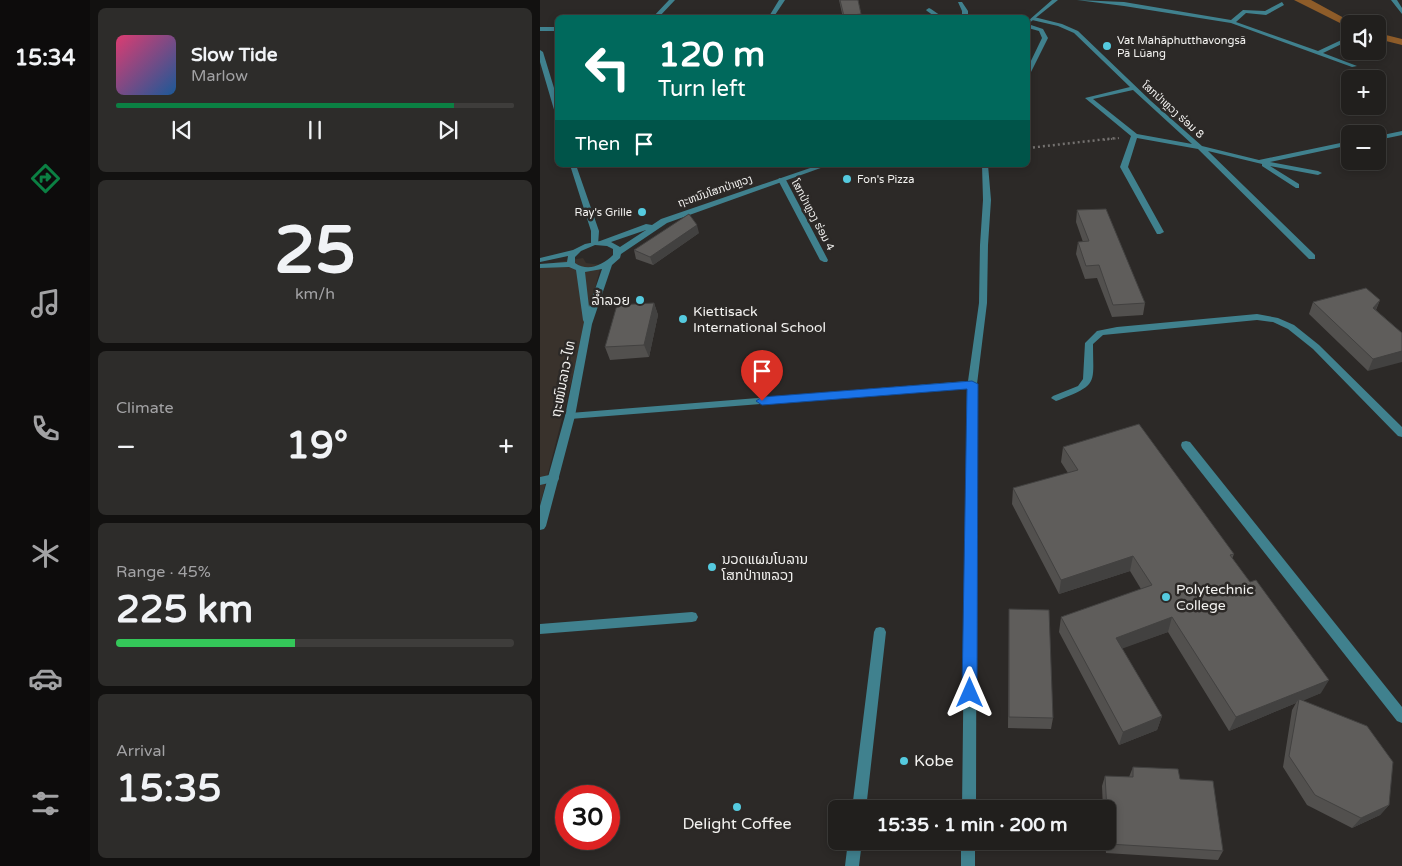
<!DOCTYPE html>
<meta charset="utf-8">
<style>
:root{--surface:#211f1d;--page:#2d2c2a;--text:#f1f3f6;--muted:#a2a2a4;--line:#3e3d3b;--accent:#0b8043}
body{margin:0;font-family:"Varela Round","Noto Sans Lao",sans-serif;background:var(--page);color:var(--text);height:100vh;display:flex;flex-direction:column;font-size:19px;white-space:nowrap}
*{box-sizing:border-box;margin:0}
p{font-size:16px;color:var(--muted)}
.icon{flex:none;width:28px;height:28px;fill:none;stroke:currentColor;stroke-width:2;stroke-linecap:round;stroke-linejoin:round}
.map{position:relative;flex:1;overflow:hidden}
.sheet{display:flex;flex-direction:column;gap:8px;padding:8px;background:#121110;width:450px}
.sheet>*{flex:none}
.guide{position:absolute;left:15px;top:15px;width:475px;height:152px;border-radius:8px;box-shadow:0 2px 8px #0003,0 0 0 1px var(--line);background:#00695c;color:#fff;overflow:hidden}
.fabs{position:absolute;left:801px;top:15px;display:grid;gap:10px}
.fabs a{display:grid;place-items:center;width:45px;height:45px;border-radius:8px;background:var(--surface);box-shadow:0 2px 8px #0003,0 0 0 1px var(--line);font-size:25px}
.speed{position:absolute;left:15px;top:785px;display:flex;gap:10px;font-size:25px;font-weight:700;text-align:center}
.speed>*{display:grid;place-content:center;width:65px;height:65px;border-radius:50%;background:var(--surface);box-shadow:0 2px 8px #0003,0 0 0 1px var(--line);line-height:1}
.speed .limit{border:8px solid #d22;background:#fff;color:#111}
.pin{position:absolute;display:grid;place-items:center;width:42px;height:42px;color:#fff;margin:-51px -21px;border-radius:50% 50% 50% 0;rotate:-45deg;box-shadow:0 0 5px #0007}
.pin .icon{rotate:45deg}
.me{position:absolute;width:55px;margin:-28px;rotate:0deg;stroke-linejoin:round;filter:drop-shadow(0 0 4px #0008)}
.turn{display:flex;align-items:center;gap:18px;height:105px;padding:0 20px;font-size:22px}
.turn .icon{width:65px;height:65px;stroke-width:2.5}
.turn b{display:block;font-size:35px;line-height:42px}
.then{display:flex;align-items:center;height:48px;padding:0 20px;background:#0003;gap:10px;font-size:19px}
.big{font-size:38px;font-weight:700;line-height:1.1}
.sheet .widget{flex:1;display:flex;flex-direction:column;justify-content:center;gap:8px;min-width:0;padding:0 18px;border-radius:8px;background:var(--page)}
.sheet .dial{align-items:center;gap:0}
.dial b{font-size:65px;line-height:1}
.song{display:flex;align-items:center;gap:15px}
.cover{width:60px;height:60px;border-radius:8px;background:linear-gradient(135deg,hsl(340 70% 55%),hsl(210 70% 35%))}
.played{height:5px;border-radius:2px;background:linear-gradient(90deg,var(--accent) 85%,var(--line) 85%)}
.keys{display:flex;justify-content:space-around;direction:ltr}
.heat{display:flex;justify-content:space-between;align-items:center;font-size:28px;direction:ltr}
.charge{height:8px;border-radius:4px;background:linear-gradient(90deg,#34c759 45%,var(--line) 0)}
.trip{position:absolute;left:288px;top:800px;width:288px;height:50px;border-radius:8px;background:var(--surface);box-shadow:0 2px 8px #0003,0 0 0 1px var(--line);font-weight:700;line-height:50px;text-align:center}
main{display:flex;flex:1;min-height:0}
.tabs{display:flex;flex-direction:column;width:90px;justify-content:space-around;align-items:center;background:#0d0c0c;color:var(--muted)}
.tabs .icon{width:35px;height:35px}
.tabs .selected{color:var(--accent)}
.tabs b{font-size:22px;color:var(--text)}
.map>svg:first-child{display:block}
.built{fill:#39322c}
.lines{fill:none;stroke-linecap:round;stroke-linejoin:round}
.canal{fill:#8e5c29;fill-rule:evenodd}
.path-far1{stroke:#74716f;stroke-width:2;stroke-dasharray:1 2.5;stroke-linecap:butt}
.path{stroke:#74716f;stroke-width:2.5;stroke-dasharray:2 3;stroke-linecap:butt}
.service{fill:#40818e;fill-rule:evenodd}
.minor{fill:#40818e;fill-rule:evenodd}
.tertiary{fill:#40818e;fill-rule:evenodd}
.wall{fill:#52504e}
.shaded-wall{fill:#424140}
.building{fill:#5f5d5b;stroke:#424140}
.route{fill:#1a73e8;stroke:#114b97}
.poi-dot{fill:#55cadf;stroke:#2c2927;stroke-width:2}
.labels{text-anchor:middle;dominant-baseline:central;stroke-width:5;stroke-linejoin:round;paint-order:stroke}
.far-poi-label{font-size:11px;fill:#f3f2f0;stroke:#2c2927;text-anchor:start}
.far-street-label{font-size:11px;fill:#f3f2f0;stroke:#2c2927}
.poi-label{font-size:14px;fill:#f3f2f0;stroke:#2c2927;text-anchor:start}
.street-label{font-size:14px;fill:#f3f2f0;stroke:#2c2927}
.near-poi-label{font-size:16px;fill:#f3f2f0;stroke:#2c2927;text-anchor:start}
</style>
<main>
<nav class="tabs">
<b>15:34</b>
<svg class="icon selected" aria-label="directions" viewBox="0 0 24 24"><path d="M12 3l9 9-9 9-9-9zM9 14v-3h6M13 9l2 2-2 2"/></svg>
<svg class="icon" aria-label="music" viewBox="0 0 24 24"><path d="M9 18V5l10-2v13"/><circle cx="6" cy="18" r="3"/><circle cx="16" cy="16" r="3"/></svg>
<svg class="icon" aria-label="phone" viewBox="0 0 24 24"><path d="M5 4h4l2 5-3 2q2 4 5 5l2-3 5 2v4C11 20 4 13 5 4z"/></svg>
<svg class="icon" aria-label="climate" viewBox="0 0 24 24"><path d="M12 3v18M4 7l16 10M4 17L20 7"/></svg>
<svg class="icon" aria-label="car" viewBox="0 0 24 24"><path d="M5 17H2v-5l4-1 3-4h7l3 4 3 1v5h-3M9 17h6M6 11h13"/><circle cx="7" cy="17" r="2"/><circle cx="17" cy="17" r="2"/></svg>
<svg class="icon" aria-label="filters" viewBox="0 0 24 24"><path d="M4 7h16M4 17h16"/><circle cx="9" cy="7" r="2"/><circle cx="15" cy="17" r="2"/></svg>
</nav>
<section class="sheet">
<div class="widget">
<div class="song"><i class="cover"></i><div><b>Slow Tide</b><p>Marlow</p></div></div>
<div class="played"></div>
<div class="keys"><svg class="icon" aria-label="previous" viewBox="0 0 24 24"><path d="M18 5L8 12l10 7zM5 5v14"/></svg><svg class="icon" aria-label="pause" viewBox="0 0 24 24"><path d="M8 5v14M16 5v14"/></svg><svg class="icon" aria-label="next" viewBox="0 0 24 24"><path d="M6 5l10 7-10 7zM19 5v14"/></svg></div>
</div>
<div class="widget dial"><b>25</b><p>km/h</p></div>
<div class="widget"><p>Climate</p>
<div class="heat"><a>−</a><b class="big">19°</b><a>+</a></div>
</div>
<div class="widget"><p>Range · 45%</p><b class="big">225 km</b><div class="charge"></div></div>
<div class="widget"><p>Arrival</p><b class="big">15:35</b></div>
</section>
<div class="map">
<svg width="862" height="866" viewBox="0 0 862 866">
<rect width="100%" height="100%" fill="#2c2927"/>
<path class="built" d="M43 258 46 263 61 265 0 505V265Z"/>
<g class="lines">
<path class="canal" d="M754 0H771L815 24H810V27L806 26Z
M838 33 862 39V45L838 39Z"/>
<path class="path-far1" d="M564 140 579 138"/>
<path class="path" d="M488 148 576 138"/>
<path class="service" d="M129 0H135L118 18H112Z
M239 0H245L233 18H228Z
M418 2H422L428 11V18H422V11Z
M717 314 738 318 754 325 779 345 862 427V437L858 436 773 349 748 329 733 322 717 320 563 335 553 344C553 384 559 384 519 400L516 401 511 398 513 396 538 386 543 379 545 343 557 331 577 327Z
M646 441 650 442 862 707V723L857 721 642 448 641 445 642 442Z
M14 474 18 475 19 478 18 481 0 485V477Z"/>
<path class="minor" d="M537 0 584 2 691 20 703 10 725 11 742 2 744 5 726 15 706 13 696 22 778 51 810 36V40L783 53 817 66 812 67 691 23 584 6Z
M851 0H857L862 8V14Z
M389 8 391 9 404 18H397L387 11 386 10Z
M494 17 522 24 538 31 611 101 662 146 719 160 810 141V145L730 162 778 171 782 173 778 175 730 166 759 184V188H756L722 166V164L668 151 775 255V259H769L658 149 597 138 588 167 624 232 620 234H617L580 167 591 136 545 98 590 87 534 33 518 26 492 20 491 19ZM593 90 652 144 597 134 553 99Z
M488 24 503 29 508 38 491 72 488 74V67L502 38 499 31 488 28Z
M0 27H18V31H0Z
M0 50 3 52 18 101V115L15 113 0 62Z
M862 131V135L838 140V136Z
M30 165H36L59 231 58 245H55L51 243V231Z
M442 165H448L451 200 448 245 447 303 437 384 436 809H422L427 388 30 419 25 416 30 413 428 381 439 303 440 245 443 200Z
M239 178 246 180 288 260 287 262H284L280 260 238 180Z
M152 612 156 613 158 617 156 621 152 622 0 634V624Z
M340 627 344 628 346 632 326 809H312L334 632 336 628Z
M308 841H322L319 866H305Z
M421 841H435V866H421Z"/>
<path class="tertiary" d="M512 0H518L488 24V21Z
M279 165H289L127 223 81 254 80 258 72 265 52 324 35 416 6 526 4 529 0 530V506L25 416 44 322 43 320 36 270 29 267 0 268V264L27 262 28 256 0 262V258L33 250 45 244 60 241 106 224 112 225 121 219ZM106 230 80 247 71 242ZM55 245 67 246 73 249V255C63 265 48 272 35 263V257L41 251ZM62 269 49 307 45 272Z"/>
</g>
<path class="wall" d="M299 0H318L322 18H303Z
M537 210 605 303 603 315 572 317 557 278 545 279 536 254 538 242H543L536 222Z
M159 233 113 265 96 259 94 250Z
M840 300 836 310 862 333 828 371 769 314 773 302Z
M114 303 118 315 109 357 70 360 65 347Z
M523 447 694 554 692 559 781 693 763 700 849 805 840 815 812 828 767 805 743 767 752 710 756 703 689 731 628 632 582 648 622 716 617 730 579 745 519 632 521 617 601 589 590 571 519 594 472 504 473 488 528 473 521 462Z
M469 609 513 718 511 729 468 728Z
M593 767 640 779 683 851 678 860 566 853 565 841H566V809H563L562 786 565 776 589 777Z"/>
<path class="shaded-wall" d="M234 165H244L234 168Z
M157 225 159 233 113 265 110 257Z
M840 300 834 313 833 308Z
M114 303 118 315 109 357 104 345Z
M862 351V362L828 371 833 359Z
M593 556 590 571 519 594 521 580Z
M632 617 628 632 573 652 576 638Z
M789 680 781 693 758 703 759 699 756 703 689 731 696 717Z
M622 716 617 730 579 745 583 732Z
M849 805 840 815 812 828 821 818Z"/>
<path class="building" d="M300 0H318L321 14 304 16Z
M566 209 605 303 573 305 559 265 546 266 538 242 549 241 537 210Z
M149 214 157 225 110 257 94 250Z
M826 288 840 300 833 308 862 333V351L833 359 773 302Z
M114 303 104 345 65 347 77 305Z
M599 424 694 554 690 555 710 582 716 580 789 680 696 717 632 617 576 638 622 716 583 732 521 617 612 585 593 556 521 580 473 488 538 470 523 447Z
M469 609 509 610 513 718 469 717Z
M759 699 827 726 853 762 849 805 821 818 775 795 749 756Z
M593 767 638 769 640 779 673 781 683 851 569 844 565 776 593 777Z"/>
<path class="route" d="M432 381 438 384 437 693 435 698 430 700 424 698 422 693 427 389 222 405 216 401 222 397Z"/>
<g class="poi-dot">
<circle cx="567" cy="46" r="5"/>
<circle cx="307" cy="179" r="5"/>
<circle cx="102" cy="212" r="5"/>
<circle cx="100" cy="300" r="5"/>
<circle cx="143" cy="319" r="5"/>
<circle cx="172" cy="567" r="5"/>
<circle cx="626" cy="597" r="5"/>
<circle cx="364" cy="761" r="5"/>
<circle cx="197" cy="807" r="5"/>
</g>
<g class="labels">
<g class="far-poi-label">
<text x="577" y="40">Vat Mahāphutthavongsā<tspan x="577" dy="13">Pā Lūang</tspan></text>
<text x="317" y="179">Fon's Pizza</text>
<text x="92" y="212" text-anchor="end">Ray's Grille</text>
</g>
<g class="far-street-label">
<text transform="translate(633 110) rotate(42)">ໂສກປ່າຫຼວງ ຮ່ອມ 8</text>
<text transform="translate(175 191) rotate(-19)">ຖະຫນົນໂສກປ່າຫຼວງ</text>
<text transform="translate(273 215) rotate(62)">ໂສກປ່າຫຼວງ ຮ່ອມ 4</text>
</g>
<g class="poi-label">
<text x="90" y="300" text-anchor="end">ລ້ຳລວຍ</text>
<text x="153" y="311">Kiettisack<tspan x="153" dy="16">International School</tspan></text>
<text x="182" y="559">ນວດແຜນໂບລານ<tspan x="182" dy="16">ໂສກປ່າາຫລວງ</tspan></text>
<text x="636" y="589">Polytechnic<tspan x="636" dy="16">College</tspan></text>
</g>
<g class="street-label">
<text transform="translate(23 379) rotate(-79)">ຖະໜົນລາວ-ໄທ</text>
</g>
<g class="near-poi-label">
<text x="374" y="761">Kobe</text>
<text x="197" y="824" text-anchor="middle">Delight Coffee</text>
</g>
</g>
</svg>
<div class="fabs">
<a><svg class="icon" aria-label="sound" viewBox="0 0 24 24"><path d="M4 9h4l5-4v14l-5-4H4zM17 9q2 3 0 6"/></svg></a>
<a>+</a>
<a>−</a>
</div>
<div class="speed"><div class="limit">30</div></div>
<div class="pin" style="left:222px;top:401px;background:#d93025"><svg class="icon" aria-label="arrive" viewBox="0 0 24 24"><path d="M6 21V4h12l-3 4 3 4H6"/></svg></div>
<svg class="me" style="left:430px;top:693px" viewBox="-20 -20 40 40"><path d="M0-17L14 15 0 8-14 15z" fill="#1a73e8" stroke="#fff" stroke-width="4"/></svg>
<div class="trip">15:35 · 1 min · 200 m</div>
<div class="guide">
<div class="turn"><svg class="icon" aria-label="left" viewBox="0 0 24 24"><path d="M17 20v-9H6M10 6l-5 5 5 5"/></svg><div><b>120 m</b>Turn left</div></div>
<div class="then">Then<svg class="icon" aria-label="arrive" viewBox="0 0 24 24"><path d="M6 21V4h12l-3 4 3 4H6"/></svg></div>
</div>
</div>
</main>
